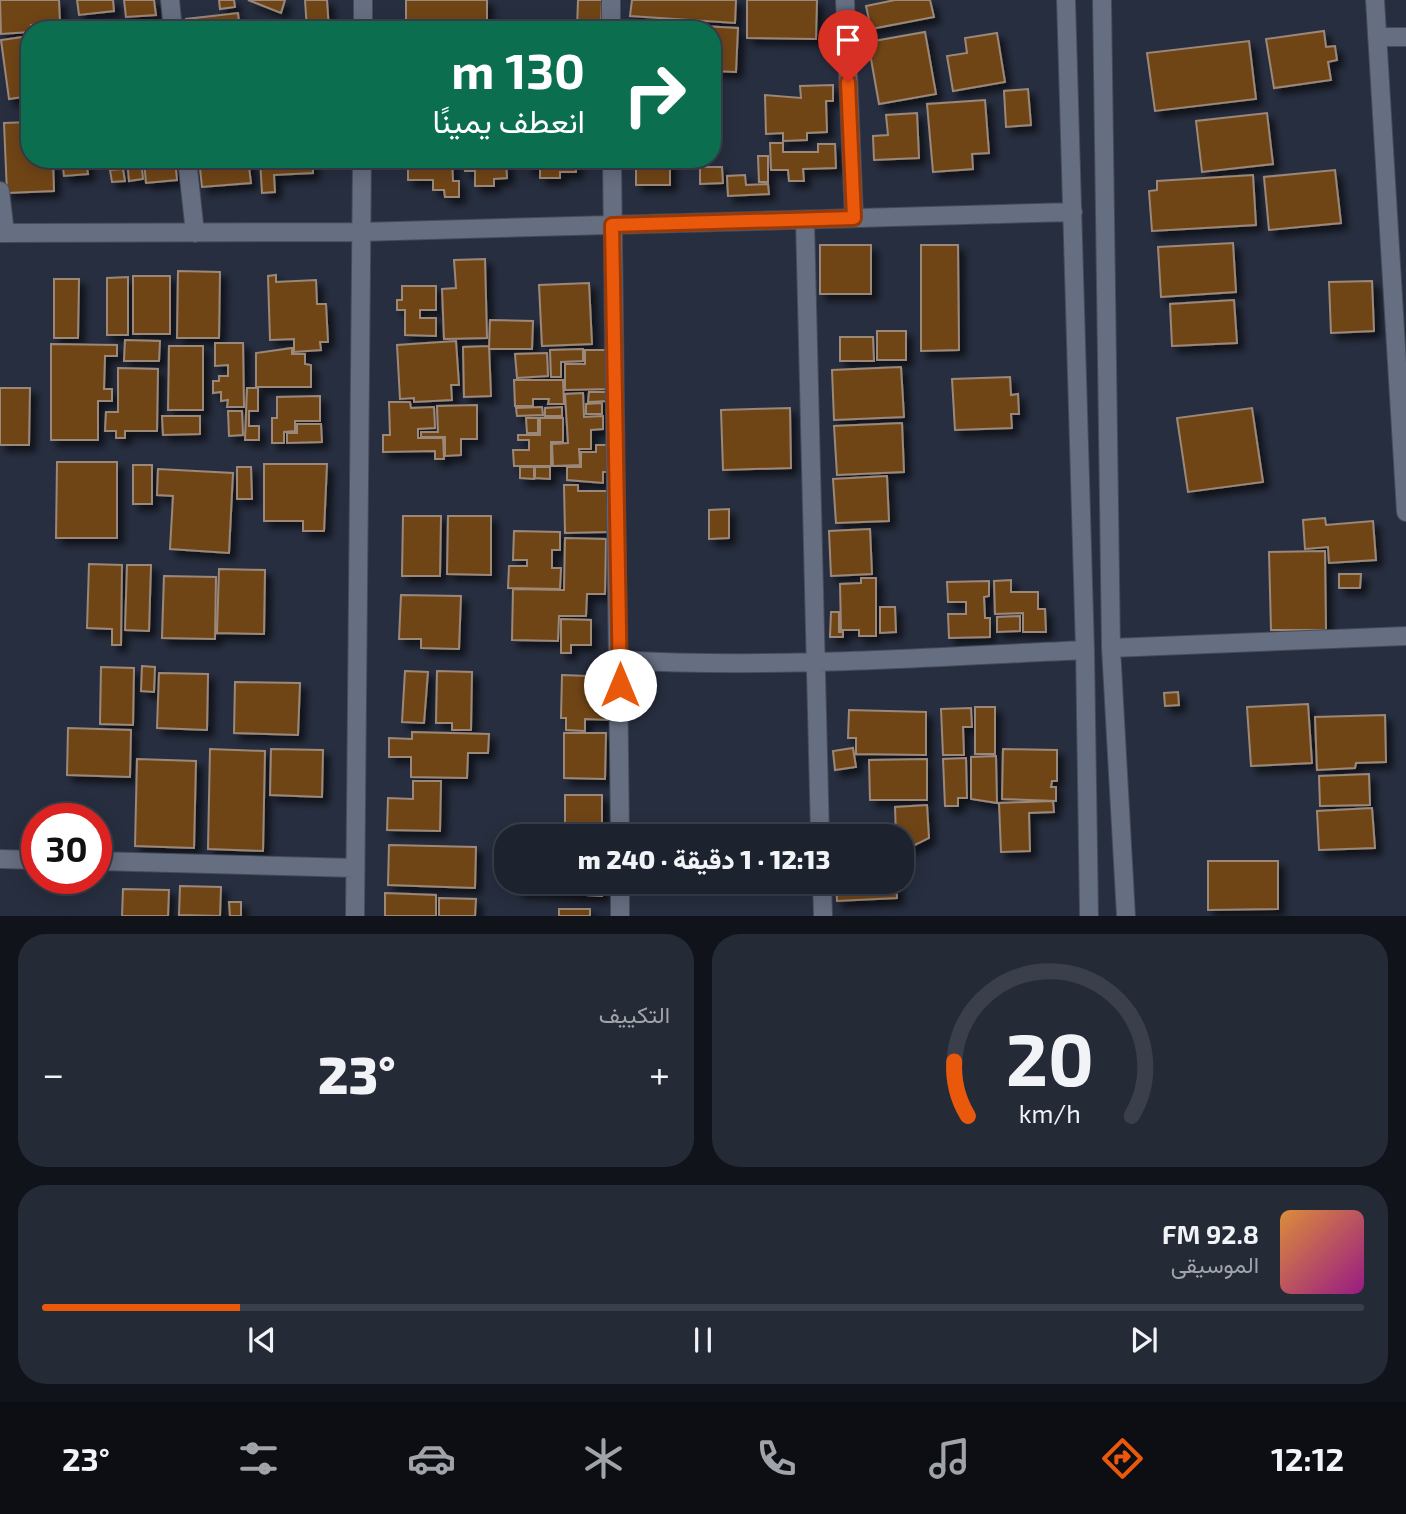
<!DOCTYPE html>
<html lang="ar">
<meta charset="utf-8">
<style>
:root{--surface:#1d222f;--page:#252a37;--text:#f1f3f6;--muted:#a0a4aa;--line:#3b3f4b;--accent:#ea580c}
body{margin:0;font-family:"Exo 2",Vazirmatn,sans-serif;background:var(--page);color:var(--text);direction:rtl;height:100vh;display:flex;flex-direction:column;font-size:26px;white-space:nowrap}
*{box-sizing:border-box;margin:0}
p{font-size:23px;color:var(--muted)}
.icon{flex:none;width:38px;height:38px;fill:none;stroke:currentColor;stroke-width:2;stroke-linecap:round;stroke-linejoin:round}
.map{position:relative;height:916px;overflow:hidden;direction:ltr}
.side{display:flex;flex-direction:column;gap:18px;padding:18px;background:#10131a;flex:1}
.side>*{flex:none}
.hud{position:absolute;left:21px;top:21px;width:700px;height:147px;border-radius:28px;box-shadow:0 4px 18px #0003,0 0 0 2px var(--line);direction:rtl;background:#0b6e4f;color:#fff;overflow:hidden}
.speed{position:absolute;left:21px;top:803px;display:flex;gap:14px;font-size:35px;font-weight:700;text-align:center}
.speed>*{display:grid;place-content:center;width:91px;height:91px;border-radius:50%;background:var(--surface);box-shadow:0 4px 18px #0003,0 0 0 2px var(--line);line-height:1}
.speed .limit{border:10px solid #d22;background:#fff;color:#111}
.pin{position:absolute;display:grid;place-items:center;width:60px;height:60px;color:#fff;margin:-72px -30px;border-radius:50% 50% 50% 0;rotate:-45deg;box-shadow:0 0 7px #0007}
.pin .icon{rotate:45deg}
.me{position:absolute;width:77px;margin:-38px;rotate:0deg;stroke-linejoin:round;filter:drop-shadow(0 0 5px #0008)}
.turn{display:flex;align-items:center;gap:24px;height:147px;padding:0 21px;font-size:32px}
.turn .icon{width:91px;height:91px;stroke-width:2.5}
.turn b{display:block;font-size:49px;line-height:60px}
.big{font-size:52px;font-weight:800;line-height:1.1}
.side .tile{flex:1;display:flex;flex-direction:column;justify-content:center;gap:10px;min-width:0;padding:0 24px;border-radius:28px;background:var(--page)}
.side .dial{align-items:center;gap:0}
.dial svg{height:182px;overflow:visible;fill:none;stroke:var(--line);stroke-width:7;stroke-linecap:round;text-anchor:middle}
.dial text{fill:var(--text);stroke:none}
.song{display:flex;align-items:center;gap:21px}
.cover{width:84px;height:84px;border-radius:10px;background:linear-gradient(135deg,hsl(30 70% 55%),hsl(310 70% 35%))}
.played{height:7px;border-radius:4px;background:linear-gradient(90deg,var(--accent) 15%,var(--line) 15%)}
.keys{display:flex;justify-content:space-around;direction:ltr}
.heat{display:flex;justify-content:space-between;align-items:center;font-size:38px;direction:ltr}
.side .tiles{flex:1;display:grid;gap:18px;grid-template-columns:1fr 1fr}
.tile:last-child{grid-column:span 2}
.trip{position:absolute;left:494px;top:824px;width:420px;height:70px;border-radius:28px;background:var(--surface);box-shadow:0 4px 18px #0003,0 0 0 2px var(--line);font-weight:800;line-height:70px;text-align:center;direction:rtl}
.dock{display:flex;height:112px;justify-content:space-around;align-items:center;background:#0c0e13;color:var(--muted)}
.dock .icon{width:49px;height:49px}
.dock .current{color:var(--accent)}
.dock b{font-size:32px;color:var(--text)}
.map>svg:first-child{display:block}
.building{fill:#704418;stroke:#9b8879;stroke-width:2;filter:url(#shadow)}
.lines{fill:none;stroke-linecap:round;stroke-linejoin:round}
.minor-casing{stroke:#454a58;stroke-width:20}
.minor{stroke:#666e81;stroke-width:18}
.route-casing{stroke:#983908;stroke-width:18}
.route{stroke:#ea580c;stroke-width:12}
</style>
<div class="map">
<svg width="1406" height="916" viewBox="0 0 1406 916">
<defs>
<filter id="shadow"><feDropShadow dx="6" dy="6" stdDeviation="3.5" flood-color="#0009"/></filter>
</defs>
<rect width="100%" height="100%" fill="#272e3f"/>
<path class="building" d="M0 0H59L60 23 31 25 30 32 1 34Z
M77 0H113L114 11 79 15Z
M124 0H154L156 15 126 17Z
M219 0H234L235 7 220 9Z
M248 0H285L281 13Z
M305 0H327L329 30H307Z
M406 0H487V25L406 24Z
M578 0H602L601 30H577Z
M632 0H736L735 23 630 16Z
M747 0H817L816 39 747 38Z
M895 0H930L934 17 871 29 866 6Z
M238 13 240 30H187L186 19Z
M664 24 738 28 736 72 712 71V30H664Z
M1324 31 1326 47 1335 46 1337 60 1328 62 1331 80 1274 88 1266 39Z
M925 32 936 94 879 104 868 42Z
M997 33 1005 82 953 91 947 56 967 53 965 38Z
M30 36V96L9 99 1 40Z
M1249 41 1256 99 1155 111 1147 53Z
M833 85V101H826L827 132 807 133V140L783 141V133L766 134 765 95 801 98 800 86Z
M1028 89 1031 125 1006 127 1004 91Z
M985 100 989 153 972 154 973 169 933 172 927 104Z
M917 113 919 158 874 160 873 136 888 135 886 115Z
M1267 113 1273 164 1202 172 1196 121Z
M30 122V159H53L54 191 7 193 4 123Z
M770 143H783V152H818V144H835L836 168 803 169 804 181H789L788 170H771Z
M758 156H768V182H759Z
M62 159H86L88 174 64 176Z
M127 159H141L143 179 129 181Z
M144 159H175L177 180 146 183Z
M199 159H248L251 183 202 187Z
M260 159H312L313 173 274 175 275 192 262 193Z
M452 159 453 181H459V197H445L444 190H433V180H408V160Z
M465 159H506L507 178 494 179V186H475V171H465Z
M527 159H576V172H560V178H540V169H527Z
M650 160H670V185H636V166H650Z
M700 167H722L723 183 700 184Z
M123 169 125 181 112 182 110 170Z
M1335 170 1341 223 1269 230 1264 177Z
M745 175 746 185 768 184 769 194 728 196 727 176Z
M1253 175 1256 225 1152 231 1149 191 1157 190V181Z
M1233 243 1236 292 1161 297 1158 247Z
M820 245H871V294H820Z
M921 245H958L959 350 921 351Z
M485 259 487 338 444 339 442 289 456 288 454 260Z
M178 271 220 272 219 338H177Z
M276 275V282L316 280 317 304H326L328 342H320L321 350 294 352V339L270 340 268 276Z
M133 276H170V334H133Z
M128 277V335H107V278Z
M54 279H79L78 338H54Z
M1372 281 1374 331 1331 333 1329 282Z
M589 283 592 344 542 346 539 285Z
M402 286H436V310H420V318H436V336L405 335V310H397V300H402Z
M1234 300 1237 343 1172 346 1170 304Z
M490 320 533 321 532 349H489Z
M877 331H906V360H877Z
M840 337H873L874 361H840Z
M125 340 160 341 159 361H124Z
M456 341 459 385H451L452 400 414 402V398L400 399 397 345Z
M215 343H243L244 407H227L228 400 221 401V392L213 393V381H219V376H228V365L215 366Z
M51 344 117 345V356H105L104 389H112V401H98V440H51Z
M169 346H203V410H168Z
M489 346 491 396 464 397 463 347Z
M292 348V354H305V364L311 365V387H256V353Z
M583 349V361L561 362V377H551L550 350Z
M585 350H608L609 389 565 390V364H585Z
M547 353 548 376 517 378 515 354Z
M901 367 904 417 834 420 832 370Z
M118 368 158 369 157 431H125V438H116V431H105L106 412H118Z
M1010 377 1011 395 1018 394 1019 414H1011L1012 428 955 430 952 379Z
M514 380H563L564 404H548L549 399H533V406H515Z
M0 388H30L29 445H0Z
M247 388H258V411H249V426H259V440H245Z
M589 392H608V401L588 402Z
M583 393 584 417 603 416V429L591 430V449H579L580 465 553 466 552 444 568 443 565 394Z
M320 396V421H295V431L284 432V443H272V418H277V397Z
M389 402H410L411 408 434 407 435 428 418 429V438H443L444 459H435V451L383 452V435H390Z
M602 403V414H586V404Z
M477 405V439H461V455L445 456V437H421V432H438L437 406Z
M542 407 543 415 517 416 516 408Z
M562 407V416H545V408Z
M790 408 791 468 723 470 721 410Z
M1252 408 1263 482 1188 492 1177 418Z
M228 411H242L243 435 229 436Z
M162 416H200V434L163 435Z
M526 418H538V433H527Z
M540 418H563V442H551V466H514L513 450H529V440H518V435H540Z
M902 423 904 472 837 475 834 426Z
M297 424H321L322 442 287 443V433H297Z
M596 445H613V472H603V483L567 480V467H581V452H596Z
M57 462H117V538H56Z
M264 464H327L324 531H303V521H264Z
M133 465H152V504H133Z
M237 467H251L252 499H237Z
M520 467H534V479L520 478Z
M535 467H550V479L535 478Z
M158 469 233 473 229 553 170 549 173 496 157 495Z
M887 476 889 521 836 523 833 479Z
M564 485H578V491H607L608 532 565 533Z
M729 509V538L709 539V510Z
M403 516H441L440 576H402Z
M448 516H491V575L447 574Z
M1325 518 1326 525 1373 521 1376 560 1329 563 1328 547 1305 549 1303 520Z
M870 529 872 574 831 576 829 531Z
M514 531 560 532V550H552V568H561L560 589 508 588 509 566H527V560H513Z
M565 538 606 539 605 594H587L586 616H559L558 641 512 640 513 589 564 590Z
M1325 551 1326 630H1271L1269 552Z
M89 564 122 565 121 645H112V629L87 628Z
M127 565H151L149 631 125 630Z
M219 569 265 570 264 634 217 633Z
M1339 574H1361L1360 588H1339Z
M164 576 216 577 215 639 162 638Z
M861 578H876V636H859V630H841L840 584 861 583Z
M1011 580V592H1038V609H1045L1046 632H1023V613L995 614 994 581Z
M989 581V596L984 597 985 618H990V637L949 638 948 614H966V602H948L947 582Z
M401 595 461 596 459 649 421 648V639H399Z
M880 607H895L896 632 880 633Z
M831 612H839V632H843V637H830Z
M1020 616V631L997 632V617Z
M561 619 591 620V645H571V653H561Z
M142 666 155 667 154 692 141 691Z
M101 667 134 668 133 725 100 724Z
M405 671 428 672 424 723 402 722Z
M437 671 472 672 471 730H452V723H436Z
M159 673 208 674 207 730 157 728Z
M562 675 613 677 612 720 585 719V731L566 730V718H561Z
M235 682 300 683 298 735 234 733Z
M1178 692 1179 705 1165 706 1164 693Z
M1308 704 1312 763 1251 766 1247 707Z
M975 707H995V754H975Z
M971 708 972 727H963L964 755H943L941 709Z
M849 710 926 712V755L856 754V738H848Z
M1385 715 1386 762 1356 763 1355 768 1317 770 1315 717Z
M68 728 131 730 130 777 67 775Z
M412 732 489 734 488 753H468L467 778 411 777V757H389V738L412 739Z
M564 733H606L605 779 564 778Z
M853 748 856 767 835 770 833 751Z
M210 749 265 751 263 851 208 849Z
M271 749 323 750 322 797 270 795Z
M1003 749 1057 750V781H1052L1051 787H1056V801L1002 799Z
M996 756 997 803 971 799V757Z
M966 758 967 798H958V806H945L943 759Z
M137 759 196 761 194 848 135 846Z
M927 759V800H870L869 760Z
M1369 774 1370 805 1320 806 1319 776Z
M413 781H441L440 831 387 830 388 798 413 799Z
M565 795H602V836H565Z
M1053 801 1054 812 1029 813 1030 851 1001 852 999 803Z
M927 805 929 838 901 852V836H896L895 807Z
M1372 808 1375 848 1319 850 1317 811Z
M389 845 476 847 475 888 388 885Z
M1208 861H1278V909L1208 910Z
M517 882H603L602 896 517 891Z
M836 882H896L897 898 837 901Z
M180 886 221 887 220 916 179 915Z
M123 889 169 890 168 916H122Z
M385 893 436 895V916H385Z
M439 898 476 899 475 916H439Z
M229 902H241V916H230Z
M559 909H590V916H559Z"/>
<g class="lines">
<defs>
<path id="minor" d="M170 0 173 30
M611 0V30
M845 0 854 218
M1066 0 1085 650 1089 916
M1102 0 1111 648 1126 916
M1375 0 1406 512
M363 30V0
M1377 37H1406
M187 159 195 233
M612 159 620 836
M0 191 5 233
M805 221 820 836
M0 233 361 232 1073 212
M1111 648 1406 636
M620 660C774 669 931 657 1085 650
M0 859 37 860
M96 861 354 868
M822 882 823 916
M355 916 362 159
M620 916V882"/>
</defs>
<use href="#minor" class="minor-casing"/>
<use href="#minor" class="minor"/>
</g>
<g class="lines">
<defs>
<path id="route" d="M620 685 612 225 854 218 848 82"/>
</defs>
<use href="#route" class="route-casing"/>
<use href="#route" class="route"/>
</g>
</svg>
<div class="speed"><div class="limit">30</div></div>
<div class="pin" style="left:848px;top:82px;background:#d93025"><svg class="icon" aria-label="arrive" viewBox="0 0 24 24"><path d="M6 21V4h12l-3 4 3 4H6"/></svg></div>
<svg class="me" style="left:620px;top:685px" viewBox="-20 -20 40 40"><circle r="19" fill="#fff"/><path d="M0-13L10 11 0 6-10 11z" fill="#ea580c"/></svg>
<div class="trip">12:13 · 1 دقيقة · 240 m</div>
<div class="hud">
<div class="turn"><svg class="icon" aria-label="right" viewBox="0 0 24 24"><path d="M7 20v-9h11M14 6l5 5-5 5"/></svg><div><b>130 m</b>انعطف يمينًا</div></div>
</div>
</div>
<section class="side">
<div class="tiles">
<div class="tile dial"><svg viewBox="0 0 100 80">
<path d="M14 69A42 42 0 1 1 86 69"/>
<path d="M14 69A42 42 0 0 1 8 45" stroke="#ea580c"/>
<text x="50" y="56" font-size="32" font-weight="700">20</text>
<text x="50" y="72" font-size="11">km/h</text>
</svg></div>
<div class="tile"><p>التكييف</p>
<div class="heat"><a>−</a><b class="big">23°</b><a>+</a></div>
</div>
<div class="tile">
<div class="song"><i class="cover"></i><div><b>92.8 FM</b><p>الموسيقى</p></div></div>
<div class="played"></div>
<div class="keys"><svg class="icon" aria-label="previous" viewBox="0 0 24 24"><path d="M18 5L8 12l10 7zM5 5v14"/></svg><svg class="icon" aria-label="pause" viewBox="0 0 24 24"><path d="M8 5v14M16 5v14"/></svg><svg class="icon" aria-label="next" viewBox="0 0 24 24"><path d="M6 5l10 7-10 7zM19 5v14"/></svg></div>
</div>
</div>
</section>
<nav class="dock">
<b>12:12</b>
<svg class="icon current" aria-label="directions" viewBox="0 0 24 24"><path d="M12 3l9 9-9 9-9-9zM9 14v-3h6M13 9l2 2-2 2"/></svg>
<svg class="icon" aria-label="music" viewBox="0 0 24 24"><path d="M9 18V5l10-2v13"/><circle cx="6" cy="18" r="3"/><circle cx="16" cy="16" r="3"/></svg>
<svg class="icon" aria-label="phone" viewBox="0 0 24 24"><path d="M5 4h4l2 5-3 2q2 4 5 5l2-3 5 2v4C11 20 4 13 5 4z"/></svg>
<svg class="icon" aria-label="climate" viewBox="0 0 24 24"><path d="M12 3v18M4 7l16 10M4 17L20 7"/></svg>
<svg class="icon" aria-label="car" viewBox="0 0 24 24"><path d="M5 17H2v-5l4-1 3-4h7l3 4 3 1v5h-3M9 17h6M6 11h13"/><circle cx="7" cy="17" r="2"/><circle cx="17" cy="17" r="2"/></svg>
<svg class="icon" aria-label="filters" viewBox="0 0 24 24"><path d="M4 7h16M4 17h16"/><circle cx="9" cy="7" r="2"/><circle cx="15" cy="17" r="2"/></svg>
<b>23°</b>
</nav>
